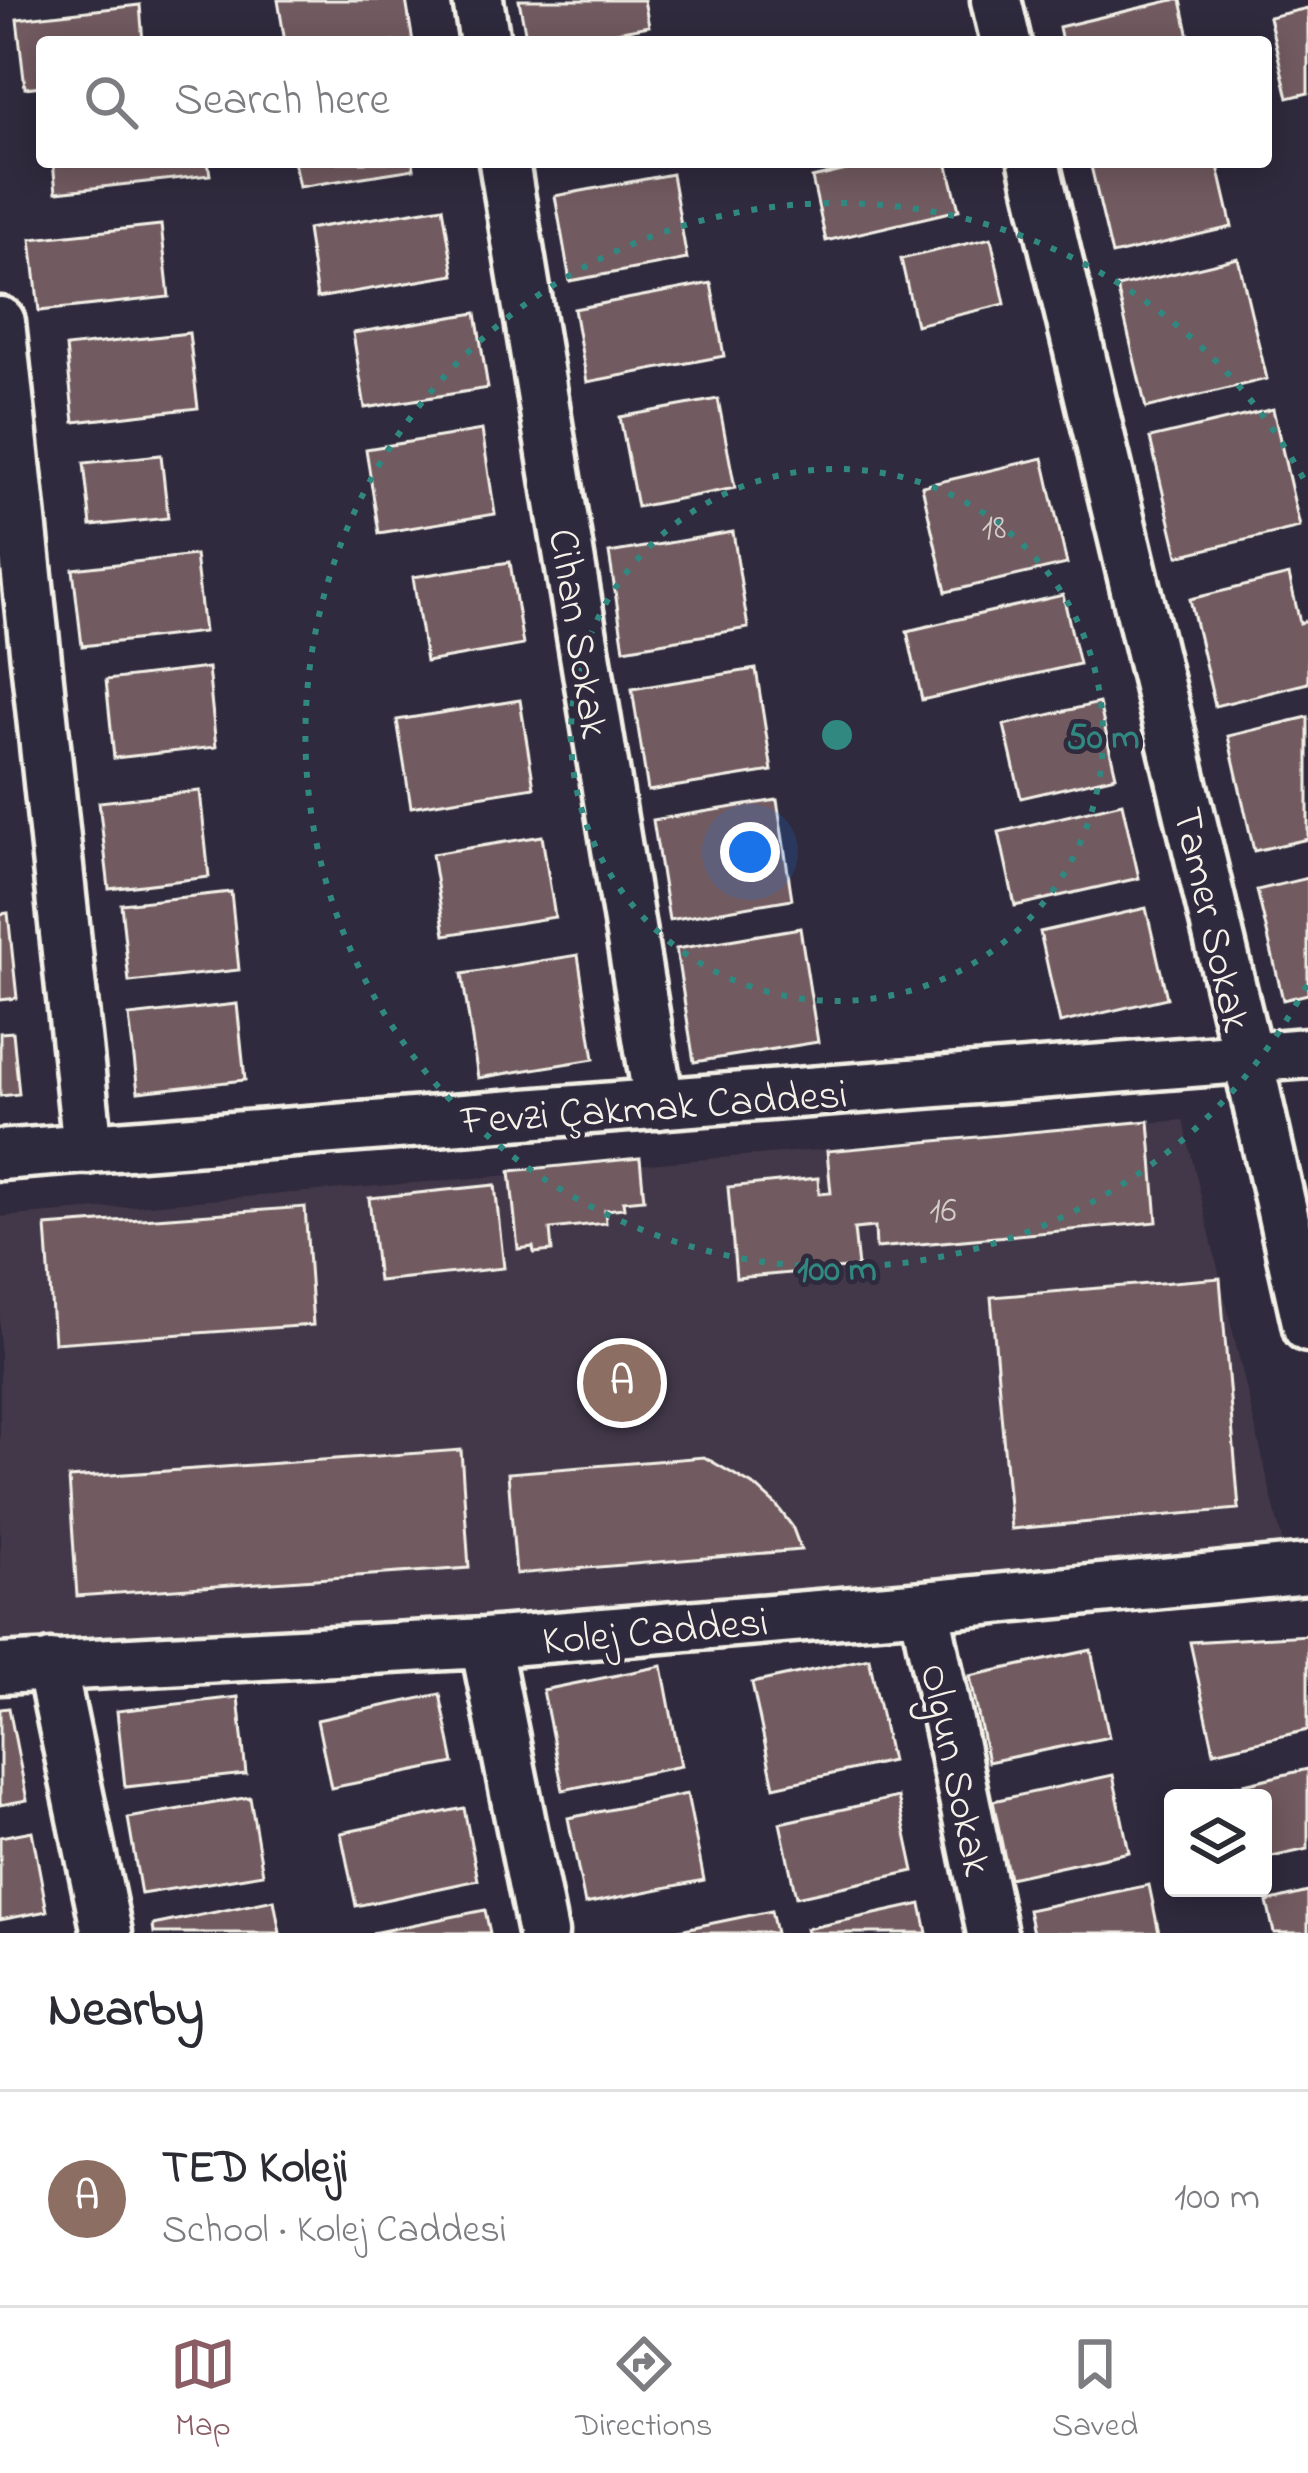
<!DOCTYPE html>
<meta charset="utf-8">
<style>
:root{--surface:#fff;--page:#f2f2f3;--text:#2b2b33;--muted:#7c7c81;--line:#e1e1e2;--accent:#8a5d65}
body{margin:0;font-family:"Indie Flower",sans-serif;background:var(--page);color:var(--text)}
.controls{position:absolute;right:36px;bottom:36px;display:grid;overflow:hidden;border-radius:12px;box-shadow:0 6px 30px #0003}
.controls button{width:108px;height:108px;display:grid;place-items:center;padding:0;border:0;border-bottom:3px solid var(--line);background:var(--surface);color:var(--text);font:60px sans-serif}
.you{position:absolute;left:750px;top:852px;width:42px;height:42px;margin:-30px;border:9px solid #fff;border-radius:50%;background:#1a73e8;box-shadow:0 0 0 18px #1a73e833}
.badge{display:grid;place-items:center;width:78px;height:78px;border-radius:50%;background:var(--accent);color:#fff;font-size:39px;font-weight:700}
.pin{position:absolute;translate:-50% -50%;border:6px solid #fff;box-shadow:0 3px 12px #0006}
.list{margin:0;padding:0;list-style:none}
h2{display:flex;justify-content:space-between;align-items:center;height:156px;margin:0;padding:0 48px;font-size:51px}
h2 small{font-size:39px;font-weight:400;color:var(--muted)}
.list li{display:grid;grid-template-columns:78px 1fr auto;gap:36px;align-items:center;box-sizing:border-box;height:216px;padding:0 48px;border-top:3px solid var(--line)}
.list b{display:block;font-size:45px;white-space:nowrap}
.list p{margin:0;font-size:39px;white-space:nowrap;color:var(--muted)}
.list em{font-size:39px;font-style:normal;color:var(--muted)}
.icon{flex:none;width:66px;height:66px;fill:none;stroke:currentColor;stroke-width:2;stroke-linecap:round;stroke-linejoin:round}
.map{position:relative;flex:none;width:1308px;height:1933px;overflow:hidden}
.search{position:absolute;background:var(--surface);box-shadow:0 6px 30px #0003;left:36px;right:36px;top:36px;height:132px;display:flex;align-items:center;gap:30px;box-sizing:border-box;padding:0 42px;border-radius:12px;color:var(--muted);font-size:45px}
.sheet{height:372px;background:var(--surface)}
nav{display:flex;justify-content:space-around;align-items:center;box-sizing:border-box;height:168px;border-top:3px solid var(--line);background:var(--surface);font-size:33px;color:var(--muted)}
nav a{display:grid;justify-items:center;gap:6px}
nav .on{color:var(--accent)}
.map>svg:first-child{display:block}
.built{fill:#433848}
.building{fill:#715a61;stroke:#f4f1e8;stroke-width:3}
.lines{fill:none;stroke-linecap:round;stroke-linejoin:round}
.minor-casing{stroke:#f4f1e8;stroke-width:57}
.minor{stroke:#2f2a3d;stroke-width:48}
.ring{fill:none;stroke:#318880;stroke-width:6;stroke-dasharray:6 12}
.labels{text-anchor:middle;stroke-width:9;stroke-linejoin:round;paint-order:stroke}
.number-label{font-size:36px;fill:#d3cbc6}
.street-label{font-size:42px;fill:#f4f1e8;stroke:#2f2a3d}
.centre{fill:#318880;stroke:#2f2a3d;stroke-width:6}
.ring-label{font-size:36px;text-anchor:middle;font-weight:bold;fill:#318880;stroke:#2f2a3d;stroke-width:9;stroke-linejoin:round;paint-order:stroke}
</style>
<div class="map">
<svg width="1308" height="1933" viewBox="0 0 1308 1933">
<rect width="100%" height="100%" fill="#2f2a3d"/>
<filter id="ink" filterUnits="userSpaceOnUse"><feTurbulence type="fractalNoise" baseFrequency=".00833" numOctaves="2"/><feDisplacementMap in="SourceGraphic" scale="24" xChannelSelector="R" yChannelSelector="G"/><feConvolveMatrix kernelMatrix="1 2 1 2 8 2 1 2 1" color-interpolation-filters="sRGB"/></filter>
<g filter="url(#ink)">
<!-- built -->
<path class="built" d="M1183 1120 1284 1549 0 1654V1217Z"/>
<!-- building -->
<path class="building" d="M278 0H406L413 42H285Z
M519 0H644L649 26 562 42H527Z
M1173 0H1181L1190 42H1062L1059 27Z
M140 5 143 42H42V86L25 88 17 19Z
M1308 8V93L1288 98 1269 17Z
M53 162H208L210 175 56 192Z
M294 162H413L414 169 299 187Z
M881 162H947L959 210 826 241 812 178Z
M1090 162H1217L1232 227 1112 255Z
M672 174 687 259 570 281 555 196Z
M443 207 454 275 317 298 307 229Z
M161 225 169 297 39 311 31 239Z
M991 238 1005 304 916 325 901 259Z
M1238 258 1267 379 1146 408 1117 287Z
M711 283 724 356 587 382 574 309Z
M476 313 488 388 365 408 353 333Z
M189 333 198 408 74 422 66 347Z
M718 399 735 488 637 507 620 417Z
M1273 409 1300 527 1178 556 1150 438Z
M482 430 495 514 379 533 366 449Z
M161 455 168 518 91 526 84 463Z
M1043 458 1067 564 946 592 922 486Z
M733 532 748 628 624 649 609 553Z
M195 555 204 632 82 646 73 569Z
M510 562 523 645 426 662 413 577Z
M1289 575 1300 623 1308 620V683L1215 706 1190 599Z
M1063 595 1079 664 922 700 907 631Z
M208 668 216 747 114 758 106 680Z
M756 669 772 771 648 791 632 689Z
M520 700 534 787 411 807 397 720Z
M1099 703 1116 776 1021 798 1004 725Z
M1308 717V839L1254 851 1228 736Z
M200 791 209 877 109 889 99 802Z
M777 800 792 899 669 920 653 820Z
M1122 803 1139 878 1015 906 999 832Z
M542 836 555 917 445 935 432 854Z
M1308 878V994L1283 1000 1257 890Z
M231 892 239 970 129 982 121 904Z
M1146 908 1167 998 1060 1023 1040 932Z
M8 913 17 998 0 1000V914Z
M800 928 818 1042 694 1062 676 949Z
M578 955 594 1059 478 1078 462 974Z
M237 1004 245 1080 138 1092 129 1016Z
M13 1032 19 1094 0 1096V1033Z
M1149 1121 1157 1222 876 1248 875 1227 854 1229 858 1267 736 1278 728 1187 818 1178 819 1194 831 1193 827 1151Z
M640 1158 644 1199 623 1201 624 1208 605 1210 606 1223 550 1229 552 1251 534 1253 533 1247 518 1249 510 1171Z
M495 1185 504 1268 378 1281 369 1198Z
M305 1207 313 1325 54 1343 46 1226Z
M1220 1278 1239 1509 1011 1529 991 1297Z
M461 1450 469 1568 77 1596 69 1478Z
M704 1457 756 1487 777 1506 792 1526 801 1550 516 1574 508 1473Z
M1308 1635V1730L1214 1752 1190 1642Z
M1091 1650 1109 1737 988 1762 970 1676Z
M869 1658 891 1761 774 1787 752 1683Z
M662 1666 681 1766 563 1790 543 1690Z
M440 1694 454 1763 331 1788 317 1720Z
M238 1697 246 1774 125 1787 117 1711Z
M9 1708 27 1800 0 1805V1709Z
M1308 1769V1849L1263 1859V1798H1211L1210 1792Z
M1113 1775 1129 1852 1009 1878 993 1801Z
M687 1794 704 1880 585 1904 568 1818Z
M250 1797 263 1874 141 1894 128 1818Z
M898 1797 914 1871 796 1897 780 1823Z
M464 1808 478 1880 356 1906 341 1833Z
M32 1831 47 1911 0 1920V1837Z
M1149 1885 1159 1933H1033L1028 1910Z
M1308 1892V1933H1274L1267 1902Z
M274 1900 280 1933H154L153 1925Z
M921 1904 927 1933H807L806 1929Z
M485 1910 490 1933H372Z
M771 1911 776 1933H665Z"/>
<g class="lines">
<defs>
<path id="minor" d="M478 0 485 42
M996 0 1006 42
M504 162 659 1104
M1034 162 1248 1059 1308 1327
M0 322 88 1149
M0 1155 1308 1053
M924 1606 992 1933
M485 1643 543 1933
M51 1665 107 1933
M0 1669 485 1643 924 1606 1308 1569"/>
</defs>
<!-- minor casing -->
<use href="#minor" class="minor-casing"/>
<!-- minor -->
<use href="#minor" class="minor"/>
</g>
</g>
<!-- distance rings -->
<g class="ring">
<circle cx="837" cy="735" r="266"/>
<path d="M1307 985A532 532 0 1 1 1307 485"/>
</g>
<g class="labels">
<!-- number labels -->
<g class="number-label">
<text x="994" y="538">18</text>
<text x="943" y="1221">16</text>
</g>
<!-- street labels -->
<g class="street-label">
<text transform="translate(581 633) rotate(81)" y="15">Cihan Sokak</text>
<text transform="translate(1214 919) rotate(77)" y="15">Tamer Sokak</text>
<text transform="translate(654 1105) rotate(-4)" y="15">Fevzi Çakmak Caddesi</text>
<text transform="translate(655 1629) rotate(-5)" y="15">Kolej Caddesi</text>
<text transform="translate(958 1769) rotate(78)" y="15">Olgun Sokak</text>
</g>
</g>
<circle cx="837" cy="735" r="18" class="centre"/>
<g class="ring-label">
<text x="1103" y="748">50 m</text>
<text x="837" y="1280">100 m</text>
</g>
</svg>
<div class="controls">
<button><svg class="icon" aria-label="layers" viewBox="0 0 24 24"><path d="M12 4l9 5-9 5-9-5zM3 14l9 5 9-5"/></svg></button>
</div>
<div class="you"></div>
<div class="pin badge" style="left:622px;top:1383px;background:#8d6e63">A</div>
<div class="search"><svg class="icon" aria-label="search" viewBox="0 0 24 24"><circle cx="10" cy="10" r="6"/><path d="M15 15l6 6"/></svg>Search here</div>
</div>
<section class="sheet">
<h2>Nearby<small></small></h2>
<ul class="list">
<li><span class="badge" style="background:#8d6e63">A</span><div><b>TED Koleji</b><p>School · Kolej Caddesi</p></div><em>100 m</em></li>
</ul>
</section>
<nav>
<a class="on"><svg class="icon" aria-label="map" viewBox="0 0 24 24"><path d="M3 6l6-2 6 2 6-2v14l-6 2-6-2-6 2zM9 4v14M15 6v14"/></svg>Map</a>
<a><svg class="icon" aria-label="directions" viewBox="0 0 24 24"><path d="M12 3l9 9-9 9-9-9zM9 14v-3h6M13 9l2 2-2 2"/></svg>Directions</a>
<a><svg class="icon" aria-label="saved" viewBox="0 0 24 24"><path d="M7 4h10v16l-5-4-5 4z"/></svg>Saved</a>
</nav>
